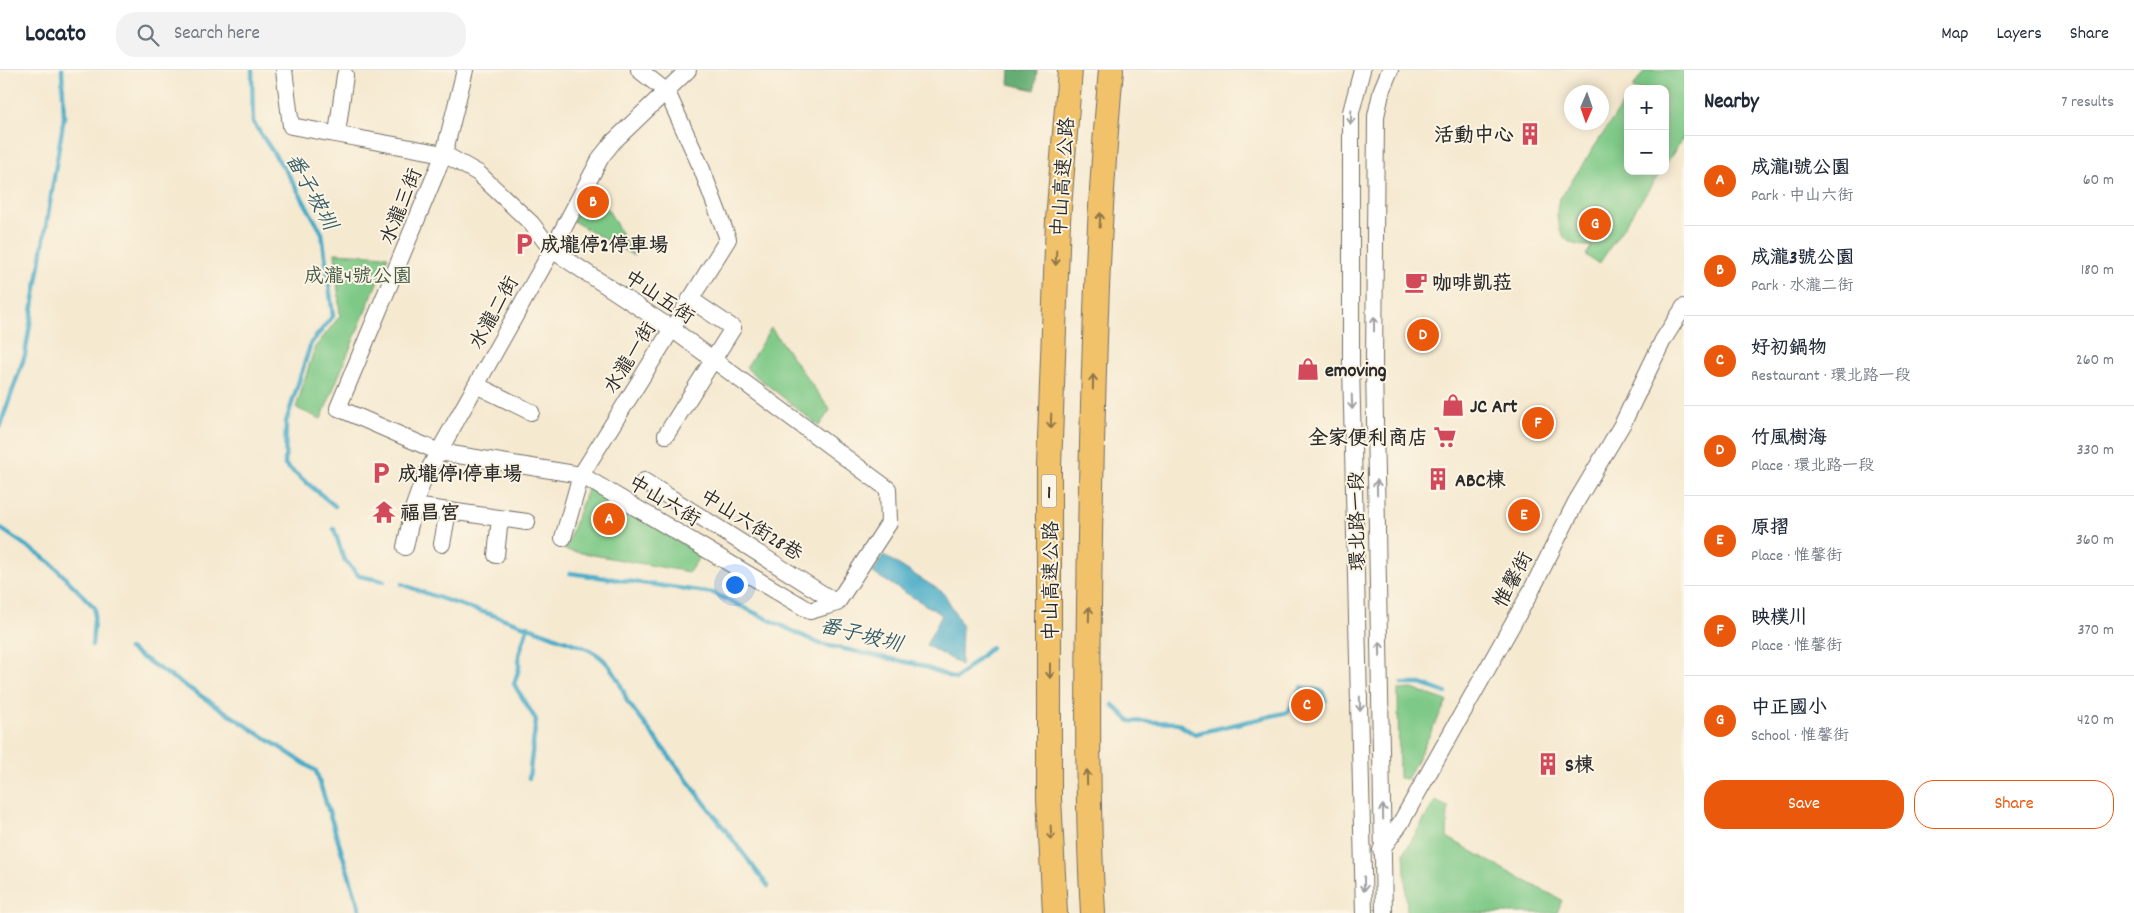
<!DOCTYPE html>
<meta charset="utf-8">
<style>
:root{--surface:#fff;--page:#f2f2f3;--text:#1f2937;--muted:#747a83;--line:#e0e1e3;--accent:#ea580c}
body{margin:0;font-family:Dekko,"LXGW WenKai TC",sans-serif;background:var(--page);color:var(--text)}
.controls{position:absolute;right:15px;top:15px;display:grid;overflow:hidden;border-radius:10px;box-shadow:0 2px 12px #0003}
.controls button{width:45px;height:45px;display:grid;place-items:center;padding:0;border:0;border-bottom:1px solid var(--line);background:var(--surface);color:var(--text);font:25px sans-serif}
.compass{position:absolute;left:1564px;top:15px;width:45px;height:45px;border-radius:50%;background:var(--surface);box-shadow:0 2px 12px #0003;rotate:182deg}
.you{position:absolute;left:734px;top:514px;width:18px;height:18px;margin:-12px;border:4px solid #fff;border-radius:50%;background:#1a73e8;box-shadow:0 0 0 8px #1a73e833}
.badge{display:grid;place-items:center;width:32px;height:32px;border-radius:50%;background:var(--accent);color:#fff;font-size:16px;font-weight:700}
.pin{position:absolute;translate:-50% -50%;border:2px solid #fff;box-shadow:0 1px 5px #0006}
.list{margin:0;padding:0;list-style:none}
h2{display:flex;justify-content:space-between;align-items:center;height:65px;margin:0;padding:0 20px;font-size:21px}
h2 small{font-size:16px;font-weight:400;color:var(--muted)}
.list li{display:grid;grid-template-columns:32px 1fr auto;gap:15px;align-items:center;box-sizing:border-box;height:90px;padding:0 20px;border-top:1px solid var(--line)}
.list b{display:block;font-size:19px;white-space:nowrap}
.list p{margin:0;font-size:16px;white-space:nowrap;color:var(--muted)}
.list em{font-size:16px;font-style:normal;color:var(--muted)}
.actions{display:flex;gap:10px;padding:15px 20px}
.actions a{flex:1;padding:11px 0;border:1px solid var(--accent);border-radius:20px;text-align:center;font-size:18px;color:var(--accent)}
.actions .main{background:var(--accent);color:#fff}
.icon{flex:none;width:28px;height:28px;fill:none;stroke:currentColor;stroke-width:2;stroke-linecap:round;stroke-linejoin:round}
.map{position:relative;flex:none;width:1684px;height:843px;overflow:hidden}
header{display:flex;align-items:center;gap:30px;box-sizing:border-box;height:70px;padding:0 25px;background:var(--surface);border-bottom:1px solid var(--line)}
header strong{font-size:24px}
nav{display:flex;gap:28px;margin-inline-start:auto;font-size:18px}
.search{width:350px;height:45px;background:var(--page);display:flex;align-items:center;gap:12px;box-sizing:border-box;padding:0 18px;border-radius:20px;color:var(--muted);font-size:19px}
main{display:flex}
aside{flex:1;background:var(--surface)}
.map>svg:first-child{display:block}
.green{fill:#7ec987;stroke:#547a59}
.forest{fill:#66ad74;stroke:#486c50}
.water{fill:#47abc7;stroke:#396b79}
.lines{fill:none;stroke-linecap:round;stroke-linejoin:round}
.stream{stroke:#47abc7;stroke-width:4.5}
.minor-casing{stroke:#726e65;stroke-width:18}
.highway-casing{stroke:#726e65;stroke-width:26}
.minor{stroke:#fff;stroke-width:16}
.highway{stroke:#f2c26a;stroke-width:24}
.oneway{stroke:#a0a0a0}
.oneway2{stroke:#8e764a}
.labels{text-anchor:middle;stroke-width:4;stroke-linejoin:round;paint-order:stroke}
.shield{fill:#fcf5e5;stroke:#6a6863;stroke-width:1}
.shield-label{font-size:19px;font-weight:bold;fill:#2b2b2b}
.poi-label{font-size:20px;font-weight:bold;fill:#2b2b2b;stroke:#fcf5e5;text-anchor:start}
.street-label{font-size:20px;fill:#2b2b2b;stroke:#fcf5e5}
.park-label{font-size:20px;fill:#445a47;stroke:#fcf5e5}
.water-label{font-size:21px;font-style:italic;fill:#365e69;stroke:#fcf5e5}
</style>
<header>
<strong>Locato</strong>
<div class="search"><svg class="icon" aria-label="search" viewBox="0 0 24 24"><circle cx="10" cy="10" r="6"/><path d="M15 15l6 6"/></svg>Search here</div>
<nav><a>Map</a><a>Layers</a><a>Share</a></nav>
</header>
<main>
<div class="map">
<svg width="1684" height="843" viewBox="0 0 1684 843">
<rect width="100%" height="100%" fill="#fcf5e5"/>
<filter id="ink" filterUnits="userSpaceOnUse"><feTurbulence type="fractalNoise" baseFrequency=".02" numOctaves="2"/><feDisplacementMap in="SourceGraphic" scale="10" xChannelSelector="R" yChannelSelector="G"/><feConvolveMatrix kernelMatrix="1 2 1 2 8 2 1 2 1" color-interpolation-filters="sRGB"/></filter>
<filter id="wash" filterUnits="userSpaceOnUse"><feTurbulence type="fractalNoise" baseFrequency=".0096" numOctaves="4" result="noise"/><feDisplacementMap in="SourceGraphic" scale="20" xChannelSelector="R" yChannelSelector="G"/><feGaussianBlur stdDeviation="1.12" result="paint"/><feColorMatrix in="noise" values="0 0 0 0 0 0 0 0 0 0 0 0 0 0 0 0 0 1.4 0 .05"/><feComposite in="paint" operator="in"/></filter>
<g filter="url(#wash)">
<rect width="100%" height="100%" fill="#f5e9d0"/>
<!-- green -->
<path class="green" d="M1645 0H1684V67L1665 95V19H1632Z
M1628 26V101H1661L1599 194 1586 185 1592 176C1584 176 1575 176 1568 171 1557 162 1555 142 1559 130Z
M593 113 634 186 573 151Z
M335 183 388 186 321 349 296 338 315 277 340 246Z
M771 258 830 340 819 356 746 298Z
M588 417 701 485 689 502 565 480Z
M1412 619 1447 631 1407 709 1399 708 1398 620Z
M1435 731 1448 737 1447 767 1508 802 1562 830 1557 843H1407L1404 783Z"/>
<!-- forest -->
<path class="forest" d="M1010 0H1037L1035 20 1009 14Z"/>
<!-- water -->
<path class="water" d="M883 485 944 523 962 555 961 595 926 575 942 545 873 503Z"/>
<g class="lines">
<!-- stream -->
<path class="stream" d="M252 0 253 52 291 109 322 163 333 246 311 273 286 352 285 395 335 436
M0 356 25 285 64 47 62 0
M0 458 50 492 95 538 92 575
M334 459 344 489 359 506 384 511
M570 503 713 523 820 574 920 595 956 609 991 577
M402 514C453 535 506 547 558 568 569 572 583 576 593 582 611 592 621 613 627 631L768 816
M528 556 519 585V598L514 614 536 650 529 708
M129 579 316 701 361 843
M1402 614H1421L1446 623
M1113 635 1130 651 1177 653 1194 664 1288 642 1302 617 1322 621 1326 630"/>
</g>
</g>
<g filter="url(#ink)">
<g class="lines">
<defs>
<path id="minor" d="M284 0 291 56 444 84 478 103 531 153 552 180 672 259 888 419 889 453 837 533 810 541 581 405 439 382 338 338 444 84 465 0
M1362 0 1351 42V295L1364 843
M337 64 345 5
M476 315 531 342
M666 365 733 258 690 229
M644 411 837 533
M414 436 527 452
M563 468 581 405 728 169 701 97 667 22 639 0
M442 474 448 441
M405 477 414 436 424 408 552 180 601 87 613 72 688 0
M496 485 500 448
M1381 780 1400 754 1530 523 1576 432 1623 353 1663 270 1684 237
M1384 843 1374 296 1376 46 1382 19 1390 0"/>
<path id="highway" d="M1055 843 1049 728V397L1058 150 1070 0
M1093 843C1086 717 1088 592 1090 466 1093 310 1097 155 1111 0"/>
</defs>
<!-- minor casing -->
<use href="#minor" class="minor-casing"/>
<!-- highway casing -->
<use href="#highway" class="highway-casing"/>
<!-- minor -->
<use href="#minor" class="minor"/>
<!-- highway -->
<use href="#highway" class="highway"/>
</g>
<!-- one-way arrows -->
<defs><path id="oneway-shaft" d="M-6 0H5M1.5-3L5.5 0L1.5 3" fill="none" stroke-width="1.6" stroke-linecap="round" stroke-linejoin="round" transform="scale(1.25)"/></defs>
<g class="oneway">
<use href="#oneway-shaft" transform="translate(1351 47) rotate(92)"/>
<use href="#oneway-shaft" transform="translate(1374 254) rotate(-90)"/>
<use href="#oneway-shaft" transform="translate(1352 332) rotate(88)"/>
<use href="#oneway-shaft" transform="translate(1377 417) rotate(-91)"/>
<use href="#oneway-shaft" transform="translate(1380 579) rotate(-91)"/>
<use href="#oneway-shaft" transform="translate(1360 634) rotate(89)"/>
<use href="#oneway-shaft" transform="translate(1383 742) rotate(-91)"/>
<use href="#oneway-shaft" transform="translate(1364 814) rotate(90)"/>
</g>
<g class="oneway2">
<use href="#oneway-shaft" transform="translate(1100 150) rotate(-87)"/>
<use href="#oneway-shaft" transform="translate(1056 188) rotate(92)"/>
<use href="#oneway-shaft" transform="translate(1093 312) rotate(-89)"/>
<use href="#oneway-shaft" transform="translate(1051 351) rotate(92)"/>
<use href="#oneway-shaft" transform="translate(1089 544) rotate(-89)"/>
<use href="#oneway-shaft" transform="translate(1050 601) rotate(90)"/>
<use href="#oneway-shaft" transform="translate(1087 707) rotate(-91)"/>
<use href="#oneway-shaft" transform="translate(1051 763) rotate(87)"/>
</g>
</g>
<!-- icons -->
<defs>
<symbol id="building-bare" viewBox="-9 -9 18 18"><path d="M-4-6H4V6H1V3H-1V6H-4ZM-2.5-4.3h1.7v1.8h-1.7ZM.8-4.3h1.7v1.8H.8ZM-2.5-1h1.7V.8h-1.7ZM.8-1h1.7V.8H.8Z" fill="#d1495b" stroke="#fcf5e5" stroke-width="2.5" paint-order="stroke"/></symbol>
<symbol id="parking-bare" viewBox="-9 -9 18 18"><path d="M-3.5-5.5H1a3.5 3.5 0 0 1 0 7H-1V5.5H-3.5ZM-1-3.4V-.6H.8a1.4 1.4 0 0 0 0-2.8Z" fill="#d1495b" stroke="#fcf5e5" stroke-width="2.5" paint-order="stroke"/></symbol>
<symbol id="cafe-bare" viewBox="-9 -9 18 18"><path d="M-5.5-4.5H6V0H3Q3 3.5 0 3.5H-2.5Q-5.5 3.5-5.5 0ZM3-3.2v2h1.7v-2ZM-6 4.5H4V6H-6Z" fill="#d1495b" stroke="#fcf5e5" stroke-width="2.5" paint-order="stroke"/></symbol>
<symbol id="shop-bare" viewBox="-9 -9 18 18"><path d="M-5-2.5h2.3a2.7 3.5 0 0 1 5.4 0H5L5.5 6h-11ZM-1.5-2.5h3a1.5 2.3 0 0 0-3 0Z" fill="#d1495b" stroke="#fcf5e5" stroke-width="2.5" paint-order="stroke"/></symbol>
<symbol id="supermarket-bare" viewBox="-9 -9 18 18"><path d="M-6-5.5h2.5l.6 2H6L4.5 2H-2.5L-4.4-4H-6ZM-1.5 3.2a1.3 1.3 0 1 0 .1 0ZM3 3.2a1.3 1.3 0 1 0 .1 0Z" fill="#d1495b" stroke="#fcf5e5" stroke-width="2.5" paint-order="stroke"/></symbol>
<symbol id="temple-bare" viewBox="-9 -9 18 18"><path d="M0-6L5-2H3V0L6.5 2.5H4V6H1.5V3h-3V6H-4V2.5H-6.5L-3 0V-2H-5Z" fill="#d1495b" stroke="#fcf5e5" stroke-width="2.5" paint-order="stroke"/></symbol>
</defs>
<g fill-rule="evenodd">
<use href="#building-bare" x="1514" y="48" width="32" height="32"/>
<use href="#parking-bare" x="508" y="158" width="32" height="32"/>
<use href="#cafe-bare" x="1400" y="196" width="32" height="32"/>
<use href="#shop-bare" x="1292" y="283" width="32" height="32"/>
<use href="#shop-bare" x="1437" y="319" width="32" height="32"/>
<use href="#supermarket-bare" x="1429" y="351" width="32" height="32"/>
<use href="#parking-bare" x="365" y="387" width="32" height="32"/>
<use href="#building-bare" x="1422" y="393" width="32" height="32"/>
<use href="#temple-bare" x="368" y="426" width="32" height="32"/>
<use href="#building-bare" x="1532" y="678" width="32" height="32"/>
</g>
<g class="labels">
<!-- shield labels -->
<rect class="shield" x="1041.5" y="404.5" width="15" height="33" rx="4"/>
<g class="shield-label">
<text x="1049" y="428">1</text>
</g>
<!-- poi labels -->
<g class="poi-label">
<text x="1514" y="71" text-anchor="end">活動中心</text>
<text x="540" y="181">成壠停2停車場</text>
<text x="1432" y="219">咖啡凱菈</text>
<text x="1325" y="306">emoving</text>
<text x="1470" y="342">JC Art</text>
<text x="1428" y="374" text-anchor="end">全家便利商店</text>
<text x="398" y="410">成壠停1停車場</text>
<text x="1455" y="416">ABC棟</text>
<text x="400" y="449">福昌宮</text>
<text x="1565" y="701">S棟</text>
</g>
<!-- street labels -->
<g class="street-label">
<text transform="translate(1062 107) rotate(-86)" y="7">中山高速公路</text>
<text transform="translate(400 136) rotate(-68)" y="7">水瀧三街</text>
<text transform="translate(660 226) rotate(34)" y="7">中山五街</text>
<text transform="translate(493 242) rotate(-61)" y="7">水瀧二街</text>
<text transform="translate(629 287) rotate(-58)" y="7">水瀧一街</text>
<text transform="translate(665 430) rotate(31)" y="7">中山六街</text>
<text transform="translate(1356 451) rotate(-91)" y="7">環北路一段</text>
<text transform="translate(752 454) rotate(32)" y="7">中山六街28巷</text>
<text transform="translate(1512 509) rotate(-62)" y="7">惟馨街</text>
<text transform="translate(1050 511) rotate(-90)" y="7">中山高速公路</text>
</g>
<!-- park labels -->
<g class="park-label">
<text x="358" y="212">成瀧4號公園</text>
</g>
<!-- water labels -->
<g class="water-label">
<text transform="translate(312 121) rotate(61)" y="7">番子坡圳</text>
<text transform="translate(861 564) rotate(14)" y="7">番子坡圳</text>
</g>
</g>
</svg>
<div class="controls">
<button>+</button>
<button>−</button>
</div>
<svg class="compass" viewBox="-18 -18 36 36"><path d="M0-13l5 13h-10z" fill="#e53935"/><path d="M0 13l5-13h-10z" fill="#747a83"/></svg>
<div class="you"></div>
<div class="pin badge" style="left:609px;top:449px">A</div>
<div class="pin badge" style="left:593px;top:132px">B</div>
<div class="pin badge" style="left:1307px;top:635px">C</div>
<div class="pin badge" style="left:1423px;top:265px">D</div>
<div class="pin badge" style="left:1524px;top:445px">E</div>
<div class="pin badge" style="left:1538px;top:353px">F</div>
<div class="pin badge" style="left:1595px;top:154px">G</div>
</div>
<aside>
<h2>Nearby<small>7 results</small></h2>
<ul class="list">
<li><span class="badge">A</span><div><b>成瀧1號公園</b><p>Park · 中山六街</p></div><em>60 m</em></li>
<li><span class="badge">B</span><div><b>成瀧3號公園</b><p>Park · 水瀧二街</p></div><em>180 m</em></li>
<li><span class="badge">C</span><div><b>好初鍋物</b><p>Restaurant · 環北路一段</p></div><em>260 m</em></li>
<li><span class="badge">D</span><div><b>竹風樹海</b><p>Place · 環北路一段</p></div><em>330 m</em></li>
<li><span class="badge">E</span><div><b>原摺</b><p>Place · 惟馨街</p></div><em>360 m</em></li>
<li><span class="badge">F</span><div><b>映樸川</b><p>Place · 惟馨街</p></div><em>370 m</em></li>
<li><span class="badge">G</span><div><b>中正國小</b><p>School · 惟馨街</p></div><em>420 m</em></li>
</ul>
<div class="actions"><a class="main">Save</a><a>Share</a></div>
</aside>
</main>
